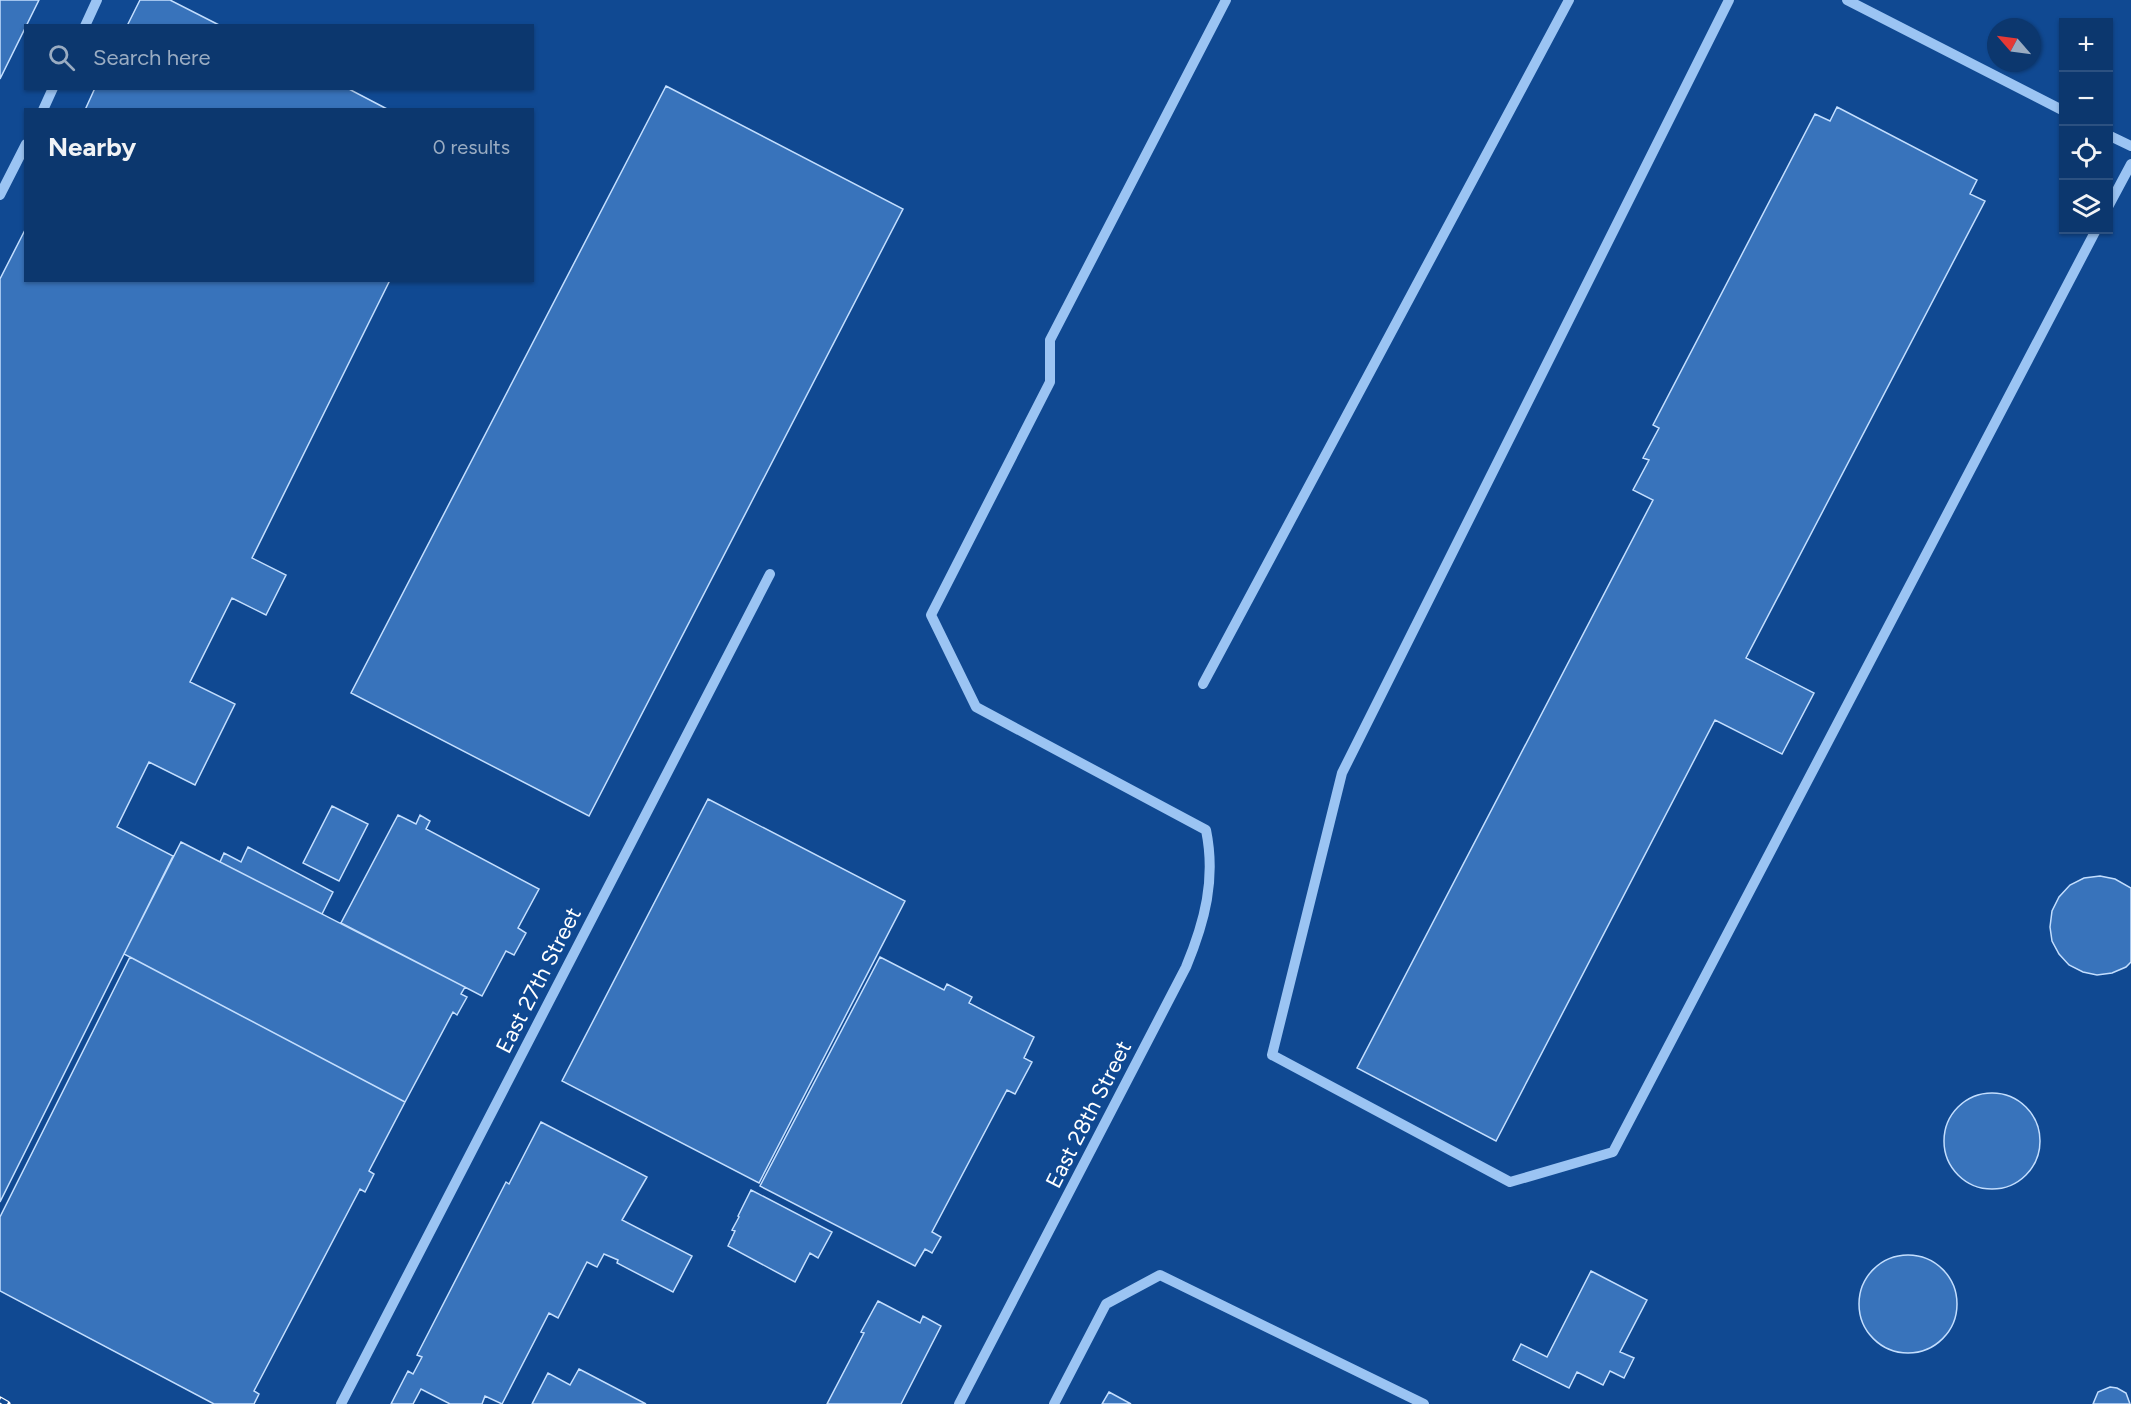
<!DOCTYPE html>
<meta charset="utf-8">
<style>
:root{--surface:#0c376e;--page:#1a4276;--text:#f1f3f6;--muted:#9aacc2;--line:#2c5181}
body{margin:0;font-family:Figtree,sans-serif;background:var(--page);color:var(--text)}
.controls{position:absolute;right:18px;top:18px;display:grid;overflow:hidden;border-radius:0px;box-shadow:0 2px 4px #0004}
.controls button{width:54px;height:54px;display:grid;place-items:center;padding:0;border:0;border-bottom:2px solid var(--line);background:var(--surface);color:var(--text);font:30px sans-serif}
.compass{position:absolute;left:1987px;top:18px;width:54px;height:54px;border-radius:50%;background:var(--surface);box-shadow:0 2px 4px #0004;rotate:298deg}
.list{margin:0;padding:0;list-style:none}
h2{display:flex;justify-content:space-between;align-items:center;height:78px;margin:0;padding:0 24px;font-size:26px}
h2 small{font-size:20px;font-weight:400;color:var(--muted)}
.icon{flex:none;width:33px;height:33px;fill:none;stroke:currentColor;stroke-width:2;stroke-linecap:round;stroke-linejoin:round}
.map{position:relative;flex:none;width:2131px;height:1404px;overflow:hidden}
.search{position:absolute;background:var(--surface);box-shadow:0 2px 4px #0004;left:24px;top:24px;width:510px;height:66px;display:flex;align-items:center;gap:15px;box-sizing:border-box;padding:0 21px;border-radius:0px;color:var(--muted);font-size:22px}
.panel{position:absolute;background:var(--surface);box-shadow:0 2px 4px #0004;left:24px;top:108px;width:510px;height:174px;border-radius:0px}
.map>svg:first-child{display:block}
.building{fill:#3873bb;stroke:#c3defe;stroke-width:1.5}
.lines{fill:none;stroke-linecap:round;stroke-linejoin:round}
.minor{stroke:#9bc4f3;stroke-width:10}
.rail-casing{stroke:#fff;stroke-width:7}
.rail{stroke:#104992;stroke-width:4.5;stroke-dasharray:14;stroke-linecap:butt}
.labels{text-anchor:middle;stroke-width:5;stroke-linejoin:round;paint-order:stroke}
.street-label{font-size:22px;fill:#fff;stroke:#104992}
</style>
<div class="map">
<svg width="2131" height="1404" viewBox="0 0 2131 1404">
<rect width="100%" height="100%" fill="#104992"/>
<!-- building -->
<path class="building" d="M0 0H39L0 79Z
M140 0H170L221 26H127Z
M666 86 903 209 589 816 351 693Z
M95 88H347L389 110H85Z
M1837 107 1977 180 1970 194 1985 201 1746 658 1814 693 1782 754 1715 720 1496 1141 1357 1068 1653 500 1633 490 1649 460 1643 458 1659 428 1653 425 1815 114 1830 121Z
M26 228V280H390L252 558 286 575 266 615 232 598 190 682 235 704 195 785 149 762 117 827 173 856 0 1202V279Z
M708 799 905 901 759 1183 562 1081Z
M332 806 368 824 339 881 303 863Z
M398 815 416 824 420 815 430 821 426 829 539 889 518 928 526 933 514 955 506 951 482 996 341 923Z
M181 842 465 987 461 994 467 997 457 1015 453 1012 405 1102 124 954Z
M248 847 333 892 322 914 220 862 224 853 241 862Z
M2100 876 2115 879 2131 888V962L2126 967 2112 973 2097 975 2083 972 2069 965 2059 954 2052 941 2050 927 2052 911 2059 897 2070 885 2084 878Z
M130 957 405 1102 369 1171 374 1174 365 1192 360 1189 254 1391 259 1394 254 1404H214L0 1291V1217Z
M880 957 944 990 947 984 972 997 969 1003 1034 1037 1024 1058 1032 1062 1015 1094 1007 1090 932 1232 941 1237 932 1253 925 1249 915 1266 760 1186Z
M1944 1141a48 48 0 1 1 96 0a48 48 0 1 1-96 0Z
M541 1122 647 1177 622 1220 692 1256 673 1292 617 1263 618 1260 604 1254 597 1267 587 1262 558 1318 549 1313 502 1404 485 1396 482 1404H450L421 1389 413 1404H391L408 1371 413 1374 422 1357 417 1355 506 1182 509 1184Z
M751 1190 832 1232 818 1258 810 1253 795 1282 728 1246 735 1231 732 1230 739 1217 738 1216Z
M1859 1304a49 49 0 1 1 98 0a49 49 0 1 1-98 0Z
M1591 1271 1647 1300 1620 1352 1634 1358 1624 1378 1610 1371 1603 1385 1577 1372 1569 1388 1513 1360 1521 1344 1547 1357Z
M878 1301 920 1323 923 1316 941 1326 901 1404H827L864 1333 861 1332Z
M579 1369 646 1404H532L548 1373 570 1385Z
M2110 1387 2117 1388 2126 1393 2130 1404H2093L2098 1392Z
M1109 1392 1131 1404H1102Z"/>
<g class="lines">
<!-- minor -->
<path class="minor" d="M1729 0 1342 773 1272 1055 1510 1182 1613 1152 2096 230
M1847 0 2064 111
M85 26 97 0
M43 110 53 88
M2108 135 2131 146
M0 195 26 144
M2108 207 2131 164
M1203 684 1569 0
M341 1404 770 574
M959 1404 1186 967C1205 921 1216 879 1206 830L976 707 931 615 1050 382V340L1226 0
M1054 1404 1106 1304 1160 1275 1424 1404"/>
<defs>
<path id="rail" d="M0 1400 7 1404"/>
</defs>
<!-- rail casing -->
<use href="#rail" class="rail-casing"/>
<!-- rail -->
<use href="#rail" class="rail"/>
</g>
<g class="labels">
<!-- street labels -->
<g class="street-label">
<text transform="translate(538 980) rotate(-63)" y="8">East 27th Street</text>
<text transform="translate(1088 1114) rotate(-63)" y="8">East 28th Street</text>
</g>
</g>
</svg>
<div class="controls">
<button>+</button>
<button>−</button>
<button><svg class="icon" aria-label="locate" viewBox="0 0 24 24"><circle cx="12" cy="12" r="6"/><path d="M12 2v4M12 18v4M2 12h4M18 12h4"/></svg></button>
<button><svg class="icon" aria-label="layers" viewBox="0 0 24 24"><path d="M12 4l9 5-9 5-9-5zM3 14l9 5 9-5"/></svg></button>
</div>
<svg class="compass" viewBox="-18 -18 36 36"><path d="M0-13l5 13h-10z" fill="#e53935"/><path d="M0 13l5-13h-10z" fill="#9aacc2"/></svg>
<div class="search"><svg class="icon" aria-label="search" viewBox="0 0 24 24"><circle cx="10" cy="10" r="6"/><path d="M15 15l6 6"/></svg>Search here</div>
<section class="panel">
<h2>Nearby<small>0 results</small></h2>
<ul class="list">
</ul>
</section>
</div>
